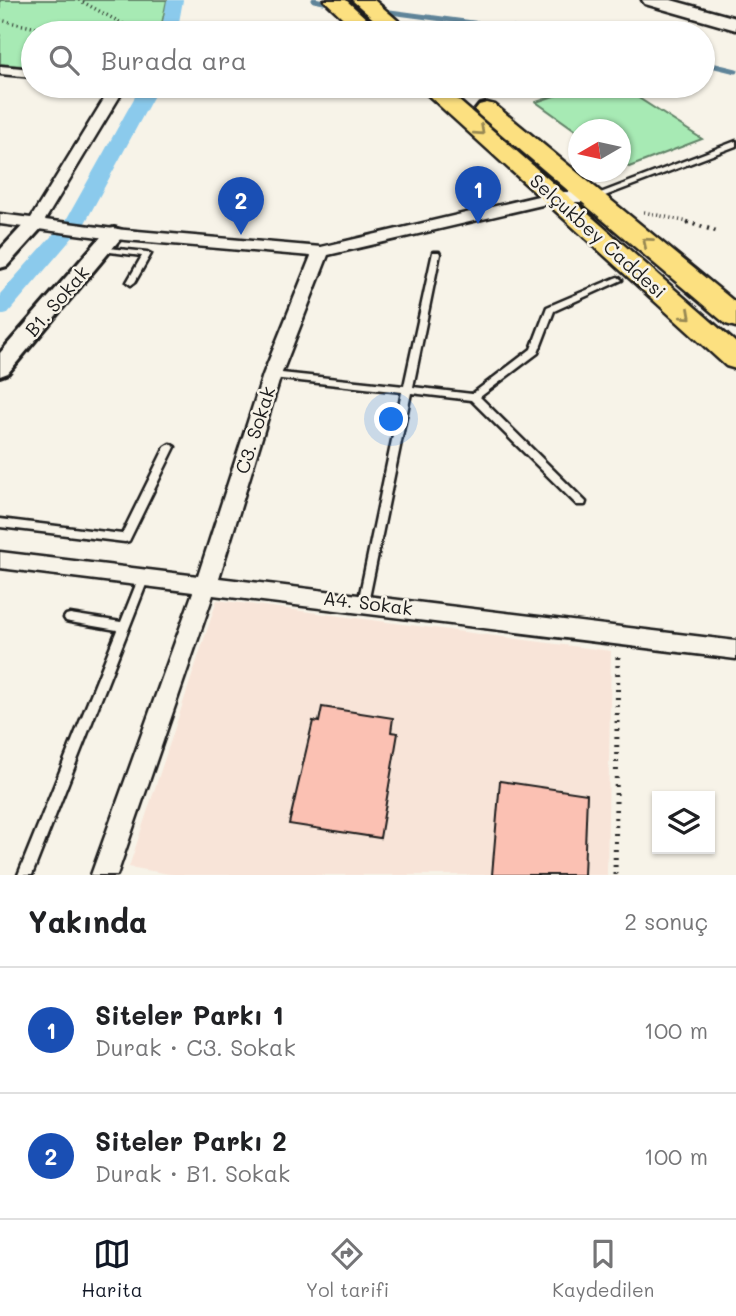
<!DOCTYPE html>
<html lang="tr">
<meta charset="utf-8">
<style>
:root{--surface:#fff;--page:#f2f2f2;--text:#202124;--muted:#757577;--line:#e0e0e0;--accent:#111827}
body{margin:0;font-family:Mali,sans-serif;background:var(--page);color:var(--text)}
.controls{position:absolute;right:21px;bottom:21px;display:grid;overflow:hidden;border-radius:0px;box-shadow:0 2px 5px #0004}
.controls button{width:63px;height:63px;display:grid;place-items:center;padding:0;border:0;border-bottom:2px solid var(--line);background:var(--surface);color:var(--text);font:35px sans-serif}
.compass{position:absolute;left:568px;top:119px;width:63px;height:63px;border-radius:50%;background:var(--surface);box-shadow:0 2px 5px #0004;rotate:261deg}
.you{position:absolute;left:392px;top:420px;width:24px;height:24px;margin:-18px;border:5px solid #fff;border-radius:50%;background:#1a73e8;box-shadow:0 0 0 10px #1a73e833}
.badge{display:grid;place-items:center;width:46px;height:46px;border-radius:50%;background:var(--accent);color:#fff;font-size:23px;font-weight:700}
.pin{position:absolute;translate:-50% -58px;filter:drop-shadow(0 2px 4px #0008)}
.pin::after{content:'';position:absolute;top:37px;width:24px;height:21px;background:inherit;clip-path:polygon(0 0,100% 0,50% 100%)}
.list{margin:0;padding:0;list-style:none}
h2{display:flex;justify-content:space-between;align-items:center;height:91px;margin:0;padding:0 28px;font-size:30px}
h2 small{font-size:23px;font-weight:400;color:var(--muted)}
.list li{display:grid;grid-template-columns:46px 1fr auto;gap:21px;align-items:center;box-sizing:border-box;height:126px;padding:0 28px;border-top:2px solid var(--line)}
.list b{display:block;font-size:26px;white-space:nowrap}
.list p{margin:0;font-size:23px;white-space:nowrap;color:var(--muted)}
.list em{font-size:23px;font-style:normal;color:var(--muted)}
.icon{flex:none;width:38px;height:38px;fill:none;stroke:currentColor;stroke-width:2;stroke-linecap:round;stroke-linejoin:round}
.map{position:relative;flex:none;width:736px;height:875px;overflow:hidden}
.search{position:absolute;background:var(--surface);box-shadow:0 2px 5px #0004;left:21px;right:21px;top:21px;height:77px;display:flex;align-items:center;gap:18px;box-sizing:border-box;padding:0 24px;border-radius:38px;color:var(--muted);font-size:26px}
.sheet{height:343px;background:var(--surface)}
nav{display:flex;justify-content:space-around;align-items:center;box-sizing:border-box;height:98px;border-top:2px solid var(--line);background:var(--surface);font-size:19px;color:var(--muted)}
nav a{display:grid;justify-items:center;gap:4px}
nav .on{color:var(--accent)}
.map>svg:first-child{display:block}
.built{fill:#f8e4d8}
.green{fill:#a7eab4;stroke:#628368;stroke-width:2}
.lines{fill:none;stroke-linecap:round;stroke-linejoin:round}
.stream{stroke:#5f8499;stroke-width:5}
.canal{fill:#8bcaec;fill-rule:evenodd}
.building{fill:#fbc1b3;stroke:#1c1c1c;stroke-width:2}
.service-casing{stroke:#1c1c1c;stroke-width:5}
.minor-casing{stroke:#1c1c1c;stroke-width:5}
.tertiary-casing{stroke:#1c1c1c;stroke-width:6}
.secondary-casing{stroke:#1c1c1c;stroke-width:5}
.primary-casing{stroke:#1c1c1c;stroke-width:5}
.path-far2{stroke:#1c1c1c;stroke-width:3.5;stroke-dasharray:1 3.5;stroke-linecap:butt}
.path-far1{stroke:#1c1c1c;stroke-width:4.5;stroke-dasharray:2 5;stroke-linecap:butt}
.path{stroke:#1c1c1c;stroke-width:5;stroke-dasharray:2 6;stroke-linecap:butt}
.service{fill:#f7f3e8;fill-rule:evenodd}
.minor{fill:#f7f3e8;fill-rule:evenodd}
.tertiary{fill:#f7f3e8;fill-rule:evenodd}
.secondary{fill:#f7f3e8;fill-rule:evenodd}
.primary{fill:#fce080;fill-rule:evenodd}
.oneway{stroke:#978853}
.labels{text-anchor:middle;stroke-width:5;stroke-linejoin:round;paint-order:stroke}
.street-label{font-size:19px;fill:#1c1c1c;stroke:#f7f3e8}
</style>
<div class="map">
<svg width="736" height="875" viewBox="0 0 736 875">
<rect width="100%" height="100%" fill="#f7f3e8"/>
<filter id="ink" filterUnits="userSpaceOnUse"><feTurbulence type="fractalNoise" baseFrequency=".0143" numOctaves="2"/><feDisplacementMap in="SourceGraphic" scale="14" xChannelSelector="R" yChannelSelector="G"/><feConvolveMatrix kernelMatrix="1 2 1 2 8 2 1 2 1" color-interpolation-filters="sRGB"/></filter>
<g filter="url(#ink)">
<!-- built -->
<path class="built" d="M217 600 611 651 607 875H175L129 867Z"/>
<!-- green -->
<path class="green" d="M0 0H167L160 33H33V67L0 64Z
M584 86H620L702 139 629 167 621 161 620 130H578V132L536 102Z"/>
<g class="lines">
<!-- stream -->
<path class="stream" d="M314 0 334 4
M345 6 549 33
M703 63 736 71"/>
<!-- canal -->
<path class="canal" d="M167 0H183L177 33H161Z
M141 86H159L85 223 8 313 0 315V294L66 220Z"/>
</g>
<!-- building -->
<path class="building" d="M322 707 393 718 391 732 398 733 380 838 289 824 313 721 319 722Z
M500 781 587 794 584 875H492Z"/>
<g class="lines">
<defs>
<path id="service" d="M736 141V146L597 199H594L590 197Z
M99 247 147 252 151 254 135 282 131 285 127 282 142 256 102 251 98 249Z
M433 252H439L440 254 413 387 472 394 531 349 547 307 615 278 618 277 622 280 554 311 538 353 480 397 586 502 585 505H577L471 400 411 393 368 603 367 606 363 607 359 606 358 603 402 392 272 378 267 375 272 372 404 386Z
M170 444 175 447 129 541 125 542 0 527V519L122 534 165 447Z
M144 573 148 574 149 577 32 875H18L117 630 70 622 66 621 64 618 66 615 70 614 121 622 139 577 140 574Z"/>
<path id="minor" d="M0 66 33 69V77L0 74Z
M112 86H126L45 220 114 229 321 247 555 192H594L602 197 594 202H555L328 255 281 375 219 578 736 641V659L213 595 117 875H91L193 592 0 568V552L198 576 263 375 311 256 114 239 0 224V214L31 218Z"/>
<path id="tertiary" d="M35 218 42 220 45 224 7 266 0 268V250L28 220Z
M114 228 121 230 124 234 121 238 8 373 0 376V353L107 230Z"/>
<path id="secondary" d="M642 0H671L736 18V30L645 4Z"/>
<path id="primary" d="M324 0H346L382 33H359Z
M352 0H374L412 33H389Z
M418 86H442L736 343V369L726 366Z
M487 103 495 105 736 303V327L726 324 479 115 475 110 479 105Z"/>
</defs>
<!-- service casing -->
<use href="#service" class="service-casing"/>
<!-- minor casing -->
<use href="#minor" class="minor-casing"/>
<!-- tertiary casing -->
<use href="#tertiary" class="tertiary-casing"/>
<!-- secondary casing -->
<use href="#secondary" class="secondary-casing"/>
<!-- primary casing -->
<use href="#primary" class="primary-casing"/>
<!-- path-far2 -->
<path class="path-far2" d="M79 0 125 25 132 33
M0 20 60 33
M644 212 692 223"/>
<!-- path-far1 -->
<path class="path-far1" d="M687 222 716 231"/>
<!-- path -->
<path class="path" d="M615 875 618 655"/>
<!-- service -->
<use href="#service" class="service"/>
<!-- minor -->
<use href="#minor" class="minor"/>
<!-- tertiary -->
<use href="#tertiary" class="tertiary"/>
<!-- secondary -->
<use href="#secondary" class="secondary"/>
<!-- primary -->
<use href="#primary" class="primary"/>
</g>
<!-- one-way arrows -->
<defs><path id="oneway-chevron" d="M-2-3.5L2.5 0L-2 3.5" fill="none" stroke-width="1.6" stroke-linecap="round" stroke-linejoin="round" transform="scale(1.75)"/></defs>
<g class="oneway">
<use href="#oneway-chevron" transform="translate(480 131) rotate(42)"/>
<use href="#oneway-chevron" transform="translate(647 242) rotate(-140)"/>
<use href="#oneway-chevron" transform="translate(687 315) rotate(42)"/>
</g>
</g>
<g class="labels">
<!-- street labels -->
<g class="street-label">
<text transform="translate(598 236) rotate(42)" y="7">Selçukbey Caddesi</text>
<text transform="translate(57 301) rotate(-49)" y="7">B1. Sokak</text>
<text transform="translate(255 430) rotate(-72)" y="7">C3. Sokak</text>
<text transform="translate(368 603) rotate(7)" y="7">A4. Sokak</text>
</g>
</g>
</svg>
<div class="controls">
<button><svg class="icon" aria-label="layers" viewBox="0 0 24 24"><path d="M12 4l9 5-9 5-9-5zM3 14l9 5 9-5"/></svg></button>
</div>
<svg class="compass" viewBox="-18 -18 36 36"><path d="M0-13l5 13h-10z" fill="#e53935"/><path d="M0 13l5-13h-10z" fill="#757577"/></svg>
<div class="you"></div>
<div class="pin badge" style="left:478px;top:224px;background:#1a4fb4">1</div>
<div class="pin badge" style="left:241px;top:235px;background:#1a4fb4">2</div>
<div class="search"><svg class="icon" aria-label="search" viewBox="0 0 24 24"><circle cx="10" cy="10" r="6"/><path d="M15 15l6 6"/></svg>Burada ara</div>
</div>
<section class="sheet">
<h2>Yakında<small>2 sonuç</small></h2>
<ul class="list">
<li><span class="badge" style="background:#1a4fb4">1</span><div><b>Siteler Parkı 1</b><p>Durak · C3. Sokak</p></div><em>100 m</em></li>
<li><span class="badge" style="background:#1a4fb4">2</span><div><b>Siteler Parkı 2</b><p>Durak · B1. Sokak</p></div><em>100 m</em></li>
</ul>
</section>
<nav>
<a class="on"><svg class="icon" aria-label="map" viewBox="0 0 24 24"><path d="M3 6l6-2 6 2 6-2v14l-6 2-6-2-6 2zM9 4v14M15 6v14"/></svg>Harita</a>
<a><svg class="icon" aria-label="directions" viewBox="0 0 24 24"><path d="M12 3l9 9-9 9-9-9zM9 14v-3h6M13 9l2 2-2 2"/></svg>Yol tarifi</a>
<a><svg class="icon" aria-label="saved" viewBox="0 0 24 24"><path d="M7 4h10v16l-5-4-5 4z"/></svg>Kaydedilen</a>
</nav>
